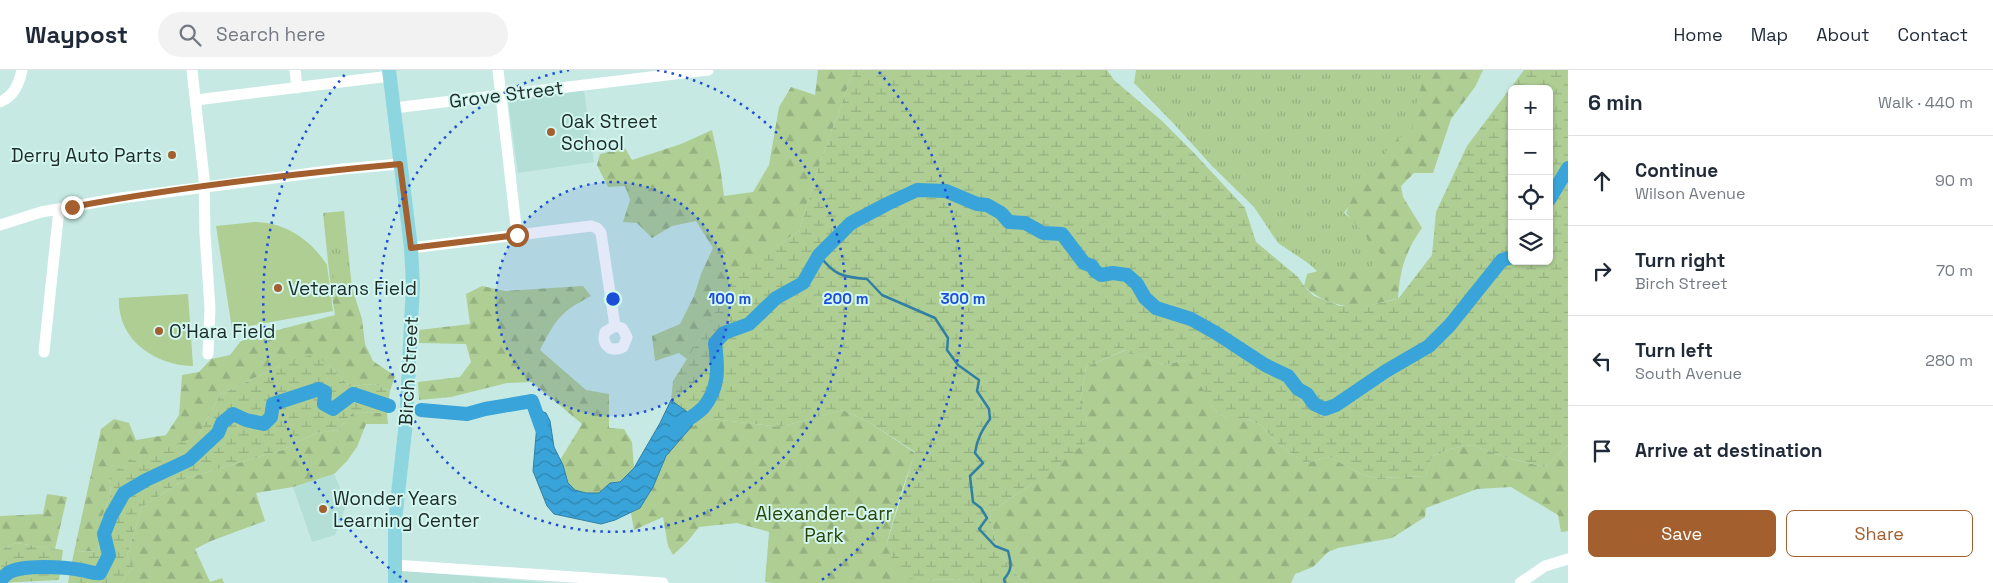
<!DOCTYPE html>
<meta charset="utf-8">
<style>
:root{--surface:#fff;--page:#f2f2f3;--text:#1f2937;--muted:#747a83;--line:#e0e1e3;--accent:#a35f2e}
body{margin:0;font-family:"Space Grotesk",sans-serif;background:var(--page);color:var(--text)}
.controls{position:absolute;right:15px;top:15px;display:grid;overflow:hidden;border-radius:8px;box-shadow:0 1px 4px #0004}
.controls button{width:45px;height:45px;display:grid;place-items:center;padding:0;border:0;border-bottom:1px solid var(--line);background:var(--surface);color:var(--text);font:25px sans-serif}
.stop{position:absolute;width:15px;height:15px;margin:-11px;border:4px solid #a35f2e;border-radius:50%;background:#fff}
.stop.end{background:#a35f2e;border-color:#fff;box-shadow:0 1px 5px #0008}
.list{margin:0;padding:0;list-style:none}
h2{display:flex;justify-content:space-between;align-items:center;height:65px;margin:0;padding:0 20px;font-size:21px}
h2 small{font-size:16px;font-weight:400;color:var(--muted)}
.list li{display:grid;grid-template-columns:32px 1fr auto;gap:15px;align-items:center;box-sizing:border-box;height:90px;padding:0 20px;border-top:1px solid var(--line)}
.list b{display:block;font-size:19px;white-space:nowrap}
.list p{margin:0;font-size:16px;white-space:nowrap;color:var(--muted)}
.list em{font-size:16px;font-style:normal;color:var(--muted)}
.actions{display:flex;gap:10px;padding:15px 20px}
.actions a{flex:1;padding:11px 0;border:1px solid var(--accent);border-radius:8px;text-align:center;font-size:18px;color:var(--accent)}
.actions .main{background:var(--accent);color:#fff}
.icon{flex:none;width:28px;height:28px;fill:none;stroke:currentColor;stroke-width:2;stroke-linecap:round;stroke-linejoin:round}
.map{position:relative;flex:none;width:1568px;height:513px;overflow:hidden}
header{display:flex;align-items:center;gap:30px;box-sizing:border-box;height:70px;padding:0 25px;background:var(--surface);border-bottom:1px solid var(--line)}
header strong{font-size:24px}
nav{display:flex;gap:28px;margin-inline-start:auto;font-size:18px}
.search{width:350px;height:45px;background:var(--page);display:flex;align-items:center;gap:12px;box-sizing:border-box;padding:0 18px;border-radius:28px;color:var(--muted);font-size:19px}
main{display:flex}
aside{flex:1;background:var(--surface)}
.map>svg:first-child{display:block}
.built{fill:#b3dfd7}
.grass{fill:url(#grass-tufts)}
.forest{fill:url(#forest-firs)}
.wetland{fill:url(#wetland-marsh);fill-rule:evenodd}
.garden{fill:#aece94}
.water{fill:url(#water-waves);stroke:#3180a4}
.lines{fill:none;stroke-linecap:round;stroke-linejoin:round}
.stream{stroke:#3180a4;stroke-width:2.5}
.river{stroke:#39a4d9;stroke-width:14}
.minor{stroke:#fff;stroke-width:11}
.major{stroke:#8dd6e0;stroke-width:14}
.route{stroke:#a35f2e;stroke-width:6}
.ring{fill:none;stroke:#1d4ed8;stroke-width:2.5;stroke-dasharray:2.5 5}
.poi-dot{fill:#a35f2e;stroke:#d3f7f0;stroke-width:2}
.labels{text-anchor:middle;stroke-width:4;stroke-linejoin:round;paint-order:stroke}
.street-label{font-size:19px;fill:#1d2b28;stroke:#d3f7f0}
.poi-label{font-size:19px;fill:#1d2b28;stroke:#d3f7f0;text-anchor:start}
.park-label{font-size:19px;fill:#2a4507;stroke:#d3f7f0}
.centre{fill:#1d4ed8;stroke:#d3f7f0;stroke-width:2.5}
.ring-label{font-size:15px;text-anchor:middle;font-weight:bold;fill:#1d4ed8;stroke:#d3f7f0;stroke-width:4;stroke-linejoin:round;paint-order:stroke}
</style>
<header>
<strong>Waypost</strong>
<div class="search"><svg class="icon" aria-label="search" viewBox="0 0 24 24"><circle cx="10" cy="10" r="6"/><path d="M15 15l6 6"/></svg>Search here</div>
<nav><a>Home</a><a>Map</a><a>About</a><a>Contact</a></nav>
</header>
<main>
<div class="map">
<svg width="1568" height="513" viewBox="0 0 1568 513">
<defs>
<pattern id="grass-tufts" width="24" height="20" patternUnits="userSpaceOnUse" patternTransform="scale(1.25)"><rect width="24" height="20" fill="#aece94"/><path d="M3 7l-1-3M5 7V3M7 7l1-3M15 17l-1-3M17 17v-4M19 17l1-3" fill="none" stroke="#95b180"/></pattern>
<pattern id="forest-firs" width="22" height="20" patternUnits="userSpaceOnUse" patternTransform="scale(1.25)"><rect width="22" height="20" fill="#aece94"/><path d="M5 1l3.5 6h-7zM16 11l3.5 6h-7z" fill="#95b180"/></pattern>
<pattern id="wetland-marsh" width="20" height="14" patternUnits="userSpaceOnUse" patternTransform="scale(1.25)"><rect width="20" height="14" fill="#aece94"/><path d="M1 5h8M5 5V1M11 12h8M15 12V8" fill="none" stroke="#95b180"/></pattern>
<pattern id="water-waves" width="16" height="10" patternUnits="userSpaceOnUse" patternTransform="scale(1.25)"><rect width="16" height="10" fill="#39a4d9"/><path d="M0 5q4-4 8 0t8 0" fill="none" stroke="#2f86b0"/></pattern>
</defs>
<rect width="100%" height="100%" fill="#c6eae3"/>
<!-- built -->
<path class="built" d="M584 20 594 92 518 103 508 31Z
M334 404 347 433 335 465 312 472 293 417Z
M399 500 409 501 550 513H401Z"/>
<!-- grass -->
<path class="grass" d="M1136 0H1431L1437 62 1370 107 1344 143 1392 181 1395 197 1328 211 1308 193 1278 173 1254 137 1212 96 1175 55 1134 13Z
M344 141 352 218 331 221 323 143Z"/>
<!-- forest -->
<path class="forest" d="M818 0H854L820 93 799 161 778 175 708 256 687 289 679 283 655 291 652 266 680 254 694 226 701 204 713 178 696 151 672 156 652 168 637 153 623 152 630 130 625 116 608 117 597 95 600 84 625 78 632 90 681 74 712 60 720 96 724 126 753 122 769 95 779 37 791 17 815 25Z
M1426 0H1483L1475 17 1451 49 1433 103H1414L1401 116 1403 127 1422 158C1405 182 1400 199 1398 229 1388 230 1380 233 1371 235 1347 240 1322 233 1304 216L1307 204 1322 200 1366 201 1382 185 1346 143 1353 126 1391 74 1412 59 1416 34Z
M482 216 505 221 583 216 591 226C559 243 557 248 540 280L586 320 609 324V358L624 359 632 372 634 398 620 412 610 414 599 423H586L575 420 568 413 560 390 582 354 532 312 507 313 451 327 419 330 418 312 460 307 471 292 466 274 419 273V260L470 254 466 224Z
M352 218 362 249 365 274 373 291 395 306 390 321 374 314 349 316 329 295H281L220 325 198 366 109 406 111 423 103 444 98 481 74 482 101 359 114 349 129 353 136 370 166 365 179 345 182 305 199 302 211 289 230 285 240 272 251 267 335 245 331 221Z
M1126 280 1165 295 1184 290 1196 304 1213 339 1227 349H1247L1261 355 1277 373 1305 393 1330 387 1363 405 1378 408 1426 406 1432 386 1450 379 1471 375 1508 388 1545 397 1568 375V461L1561 462 1558 445 1511 417 1477 419 1426 438 1425 447 1392 468 1338 478 1328 482 1313 497 1295 504 1291 513H1025C999 487 995 478 990 442L1031 415 1088 352 1080 333 1086 297Z
M843 340 869 352 915 383 901 423 886 476 919 510 969 509 974 513H772L765 512 769 462 737 453 699 457 687 472 673 485 668 476 663 447 634 460 631 443 640 438 653 417 666 386 692 356 713 349 780 357Z
M353 342 387 343 388 354H366L357 377 347 391 334 404 293 417 256 423 265 451 211 471 195 479 210 512 222 508 224 513H121L134 496 127 486 142 437 187 408 282 380 316 363 338 360Z
M47 424 67 427 55 479 16 473 0 480V446L43 444Z"/>
<!-- wetland -->
<path class="wetland" d="M854 0H1107L1114 10 1162 51 1194 83 1245 138 1256 172 1298 207 1304 216 1314 226 1340 236H1355L1370 235 1398 229 1432 185 1436 142 1467 76 1524 0H1568V375L1545 397 1508 388 1471 375 1450 379 1432 386 1426 406 1378 408 1363 405 1330 387 1305 393 1277 373 1261 355 1247 349H1227L1213 339 1195 304 1184 290 1165 295 1125 280 1086 297 1080 333 1088 352 1087 372 1031 415 990 442C995 478 999 487 1025 513H974L969 509 919 510 901 506 886 476 915 382 869 352 843 340 780 357 713 349 692 356 694 347 671 330 673 311 708 256 729 216 752 188 778 175 799 161 820 93ZM1512 19H1549V191H1512Z
M313 284 329 295 349 316 374 314 390 321 387 343 353 342 338 360 316 363 282 380 187 408 142 437 127 486 134 496 121 513H68L74 482 98 481 103 444 111 423 109 406 127 392 198 366 220 325 281 295Z
M16 473 63 480 59 510 0 513V480Z"/>
<!-- garden -->
<path class="garden" d="M340 145 343 173 330 174 327 147Z
M255 152C285 152 311 170 327 195L333 241 232 259 216 156Z
M344 184 347 211 334 213 331 185Z
M188 224 193 296C155 295 117 270 119 228Z"/>
<!-- water -->
<path class="water" d="M671 330 694 347 692 356 666 386 653 417 640 438 615 450 601 454 554 444 547 436 533 401 537 354 534 343 539 340 546 343 550 351 554 377 563 395 568 413 575 420 586 423H599L610 413 620 412 634 398 660 353Z"/>
<g class="lines">
<!-- stream -->
<path class="stream" d="M819 185C834 205 842 207 867 209L882 225 935 248 948 268 947 280 958 295 979 310 977 321 989 339 990 349C982 360 977 369 975 383L983 393 970 406 973 432 981 438 987 448 979 459 995 476 1008 481C1011 493 1013 499 1004 509L1005 513"/>
<!-- river -->
<path class="river" d="M1549 130 1568 98
M421 340 467 344 485 339 532 331 542 359
M677 357C685 351 696 345 703 338 720 318 718 297 715 273L724 263 749 254 776 228 803 213 819 185 851 153 887 134 917 120 946 121 977 134 987 135 1001 143 1009 152 1025 153 1043 163 1062 164 1084 193 1092 196 1095 201 1101 205 1113 203 1127 205 1137 214 1145 228 1156 238 1191 249 1216 263 1265 295 1288 306 1298 319 1307 324 1314 334 1325 339 1336 335 1386 301 1429 276 1450 255 1502 190 1512 187
M0 511C2 509 5 505 8 503 22 494 65 497 81 500 89 501 92 504 100 503L109 485 104 464 111 446 124 423 146 410 189 390 218 363 222 353 233 344 246 350 264 354 271 347 273 334 319 319 325 322 324 334 333 339 353 324 389 336"/>
<!-- minor -->
<path class="minor" d="M192 0 204 108 205 164 210 239 208 284
M295 0 297 18
M498 0 517 165
M196 30 390 6
M0 32C14 26 19 14 22 0
M394 38 708 0
M0 155 41 142 121 128 343 99 400 94
M411 178 591 156 597 158 601 163 615 256 605 262C601 275 611 283 623 277L627 267 622 258 615 256
M44 282 59 139
M394 495 663 513
M1520 513 1545 496 1568 489"/>
<!-- major -->
<path class="major" d="M389 0 411 178 413 215 406 352 395 451V513"/>
</g>
<g class="lines">
<!-- route -->
<path class="route" d="M72 137C180 117 291 104 400 94L411 178 517 165"/>
</g>
<!-- distance rings -->
<circle cx="613" cy="229" r="117" fill="#1d4ed8" fill-opacity=".12"/>
<g class="ring">
<circle cx="613" cy="229" r="117"/>
<path d="M657 0A233 233 0 1 1 569 0"/>
<path d="M407 512A350 350 0 0 1 347 2M879 2A350 350 0 0 1 819 512"/>
</g>
<!-- markers -->
<g class="poi-dot">
<circle cx="551" cy="62" r="5"/>
<circle cx="172" cy="85" r="5"/>
<circle cx="278" cy="218" r="5"/>
<circle cx="159" cy="261" r="5"/>
<circle cx="323" cy="439" r="5"/>
</g>
<g class="labels">
<!-- street labels -->
<g class="street-label">
<text transform="translate(506 24) rotate(-7)" y="7">Grove Street</text>
<text transform="translate(408 301) rotate(-87)" y="7">Birch Street</text>
</g>
<!-- poi labels -->
<g class="poi-label">
<text x="561" y="58">Oak Street<tspan x="561" dy="22">School</tspan></text>
<text x="162" y="92" text-anchor="end">Derry Auto Parts</text>
<text x="288" y="225">Veterans Field</text>
<text x="169" y="268">O'Hara Field</text>
<text x="333" y="435">Wonder Years<tspan x="333" dy="22">Learning Center</tspan></text>
</g>
<!-- park labels -->
<g class="park-label">
<text x="824" y="450">Alexander-Carr<tspan x="824" dy="22">Park</tspan></text>
</g>
</g>
<circle cx="613" cy="229" r="8" class="centre"/>
<g class="ring-label">
<text x="730" y="234">100 m</text>
<text x="846" y="234">200 m</text>
<text x="963" y="234">300 m</text>
</g>
</svg>
<div class="controls">
<button>+</button>
<button>−</button>
<button><svg class="icon" aria-label="locate" viewBox="0 0 24 24"><circle cx="12" cy="12" r="6"/><path d="M12 2v4M12 18v4M2 12h4M18 12h4"/></svg></button>
<button><svg class="icon" aria-label="layers" viewBox="0 0 24 24"><path d="M12 4l9 5-9 5-9-5zM3 14l9 5 9-5"/></svg></button>
</div>
<div class="stop" style="left:517px;top:165px"></div>
<div class="stop end" style="left:72px;top:137px"></div>
</div>
<aside>
<h2>6 min<small>Walk · 440 m</small></h2>
<ul class="list">
<li><svg class="icon" aria-label="ahead" viewBox="0 0 24 24"><path d="M12 20V5M6 11l6-6 6 6"/></svg><div><b>Continue</b><p>Wilson Avenue</p></div><em>90 m</em></li>
<li><svg class="icon" aria-label="right" viewBox="0 0 24 24"><path d="M7 20v-9h11M14 6l5 5-5 5"/></svg><div><b>Turn right</b><p>Birch Street</p></div><em>70 m</em></li>
<li><svg class="icon" aria-label="left" viewBox="0 0 24 24"><path d="M17 20v-9H6M10 6l-5 5 5 5"/></svg><div><b>Turn left</b><p>South Avenue</p></div><em>280 m</em></li>
<li><svg class="icon" aria-label="arrive" viewBox="0 0 24 24"><path d="M6 21V4h12l-3 4 3 4H6"/></svg><div><b>Arrive at destination</b></div></li>
</ul>
<div class="actions"><a class="main">Save</a><a>Share</a></div>
</aside>
</main>
